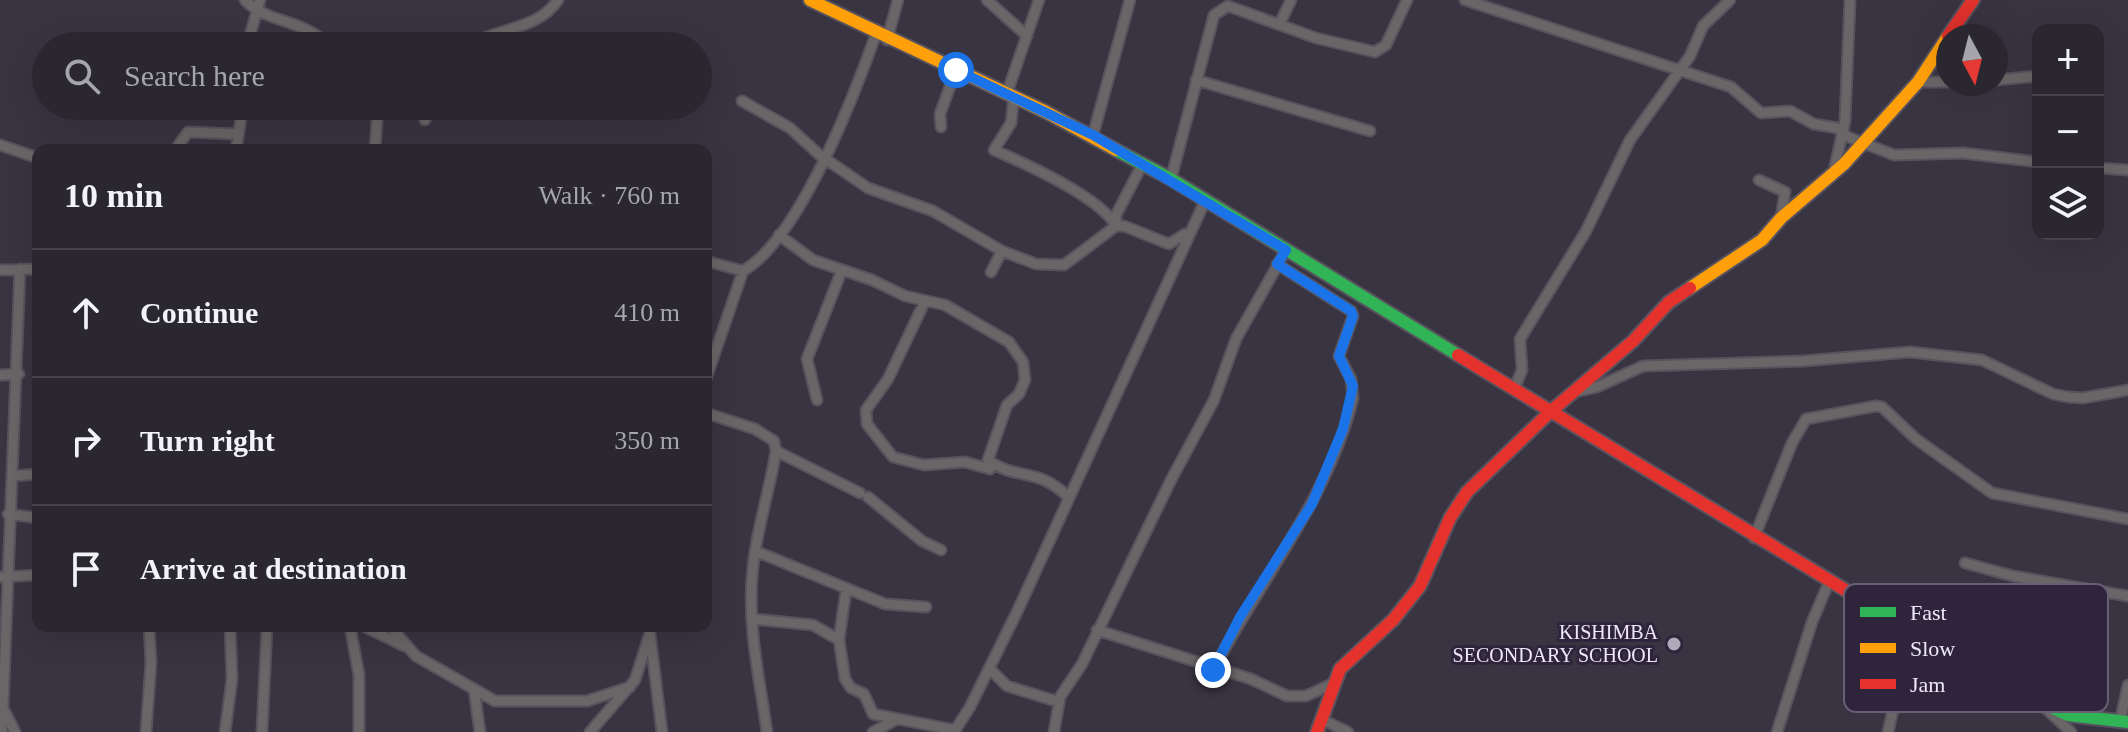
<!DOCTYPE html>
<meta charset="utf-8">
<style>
:root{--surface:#2b2731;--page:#37333d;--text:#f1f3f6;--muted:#a6a5ab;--line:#47444d}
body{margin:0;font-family:Georgia,serif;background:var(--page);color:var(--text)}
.controls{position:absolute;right:24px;top:24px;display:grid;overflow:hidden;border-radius:16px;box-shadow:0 8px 32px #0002}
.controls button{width:72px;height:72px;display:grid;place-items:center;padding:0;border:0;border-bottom:2px solid var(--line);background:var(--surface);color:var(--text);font:40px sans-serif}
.compass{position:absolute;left:1936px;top:24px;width:72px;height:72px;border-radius:50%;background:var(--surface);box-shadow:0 8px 32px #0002;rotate:173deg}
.stop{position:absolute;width:24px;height:24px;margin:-18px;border:6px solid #1a73e8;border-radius:50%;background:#fff}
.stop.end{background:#1a73e8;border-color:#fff;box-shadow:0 2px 8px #0008}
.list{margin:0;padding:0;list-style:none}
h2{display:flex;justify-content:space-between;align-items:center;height:104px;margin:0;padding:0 32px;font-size:34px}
h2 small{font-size:26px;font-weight:400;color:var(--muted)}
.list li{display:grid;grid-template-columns:52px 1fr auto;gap:24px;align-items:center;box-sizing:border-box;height:128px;padding:0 32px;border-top:2px solid var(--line)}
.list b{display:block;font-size:30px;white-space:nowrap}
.list em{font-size:26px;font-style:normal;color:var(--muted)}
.icon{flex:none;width:44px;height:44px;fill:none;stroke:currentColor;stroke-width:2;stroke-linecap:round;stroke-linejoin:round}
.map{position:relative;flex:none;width:2128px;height:732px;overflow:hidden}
.search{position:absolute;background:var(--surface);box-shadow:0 8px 32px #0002;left:32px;top:32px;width:680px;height:88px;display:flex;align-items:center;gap:20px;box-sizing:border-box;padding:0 28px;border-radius:44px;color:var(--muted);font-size:30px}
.panel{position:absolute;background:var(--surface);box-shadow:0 8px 32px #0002;left:32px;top:144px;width:680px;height:488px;border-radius:16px}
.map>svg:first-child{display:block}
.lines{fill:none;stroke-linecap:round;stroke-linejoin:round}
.street-casing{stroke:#57525e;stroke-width:13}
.fast-casing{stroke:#57525e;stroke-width:16}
.slow-casing{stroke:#57525e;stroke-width:16}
.jam-casing{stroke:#57525e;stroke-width:16}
.street{stroke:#6a6566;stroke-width:9}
.fast{stroke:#30b455;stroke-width:12}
.slow{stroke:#ff9f0a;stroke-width:12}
.jam{stroke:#e5322d;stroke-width:12}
.route{stroke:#1a73e8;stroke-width:10}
.poi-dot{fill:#afa9b9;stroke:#2e243c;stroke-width:3}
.labels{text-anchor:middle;stroke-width:6;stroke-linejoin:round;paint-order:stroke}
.poi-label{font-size:20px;fill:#eee8f9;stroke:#2e243c;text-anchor:end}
.key{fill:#2e243c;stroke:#685f75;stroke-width:2}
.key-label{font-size:22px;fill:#eee8f9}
</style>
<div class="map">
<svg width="2128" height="732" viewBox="0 0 2128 732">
<rect width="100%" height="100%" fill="#393441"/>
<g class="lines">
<defs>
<path id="street" d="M245 0C267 24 303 18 329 46
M987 0 1027 36
M1465 0 1731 87 1761 113 1790 111 1814 124 1837 128 1848 137 1894 155 1963 153 2038 162
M1280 23 1291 0
M887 40 898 0
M247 46 260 0
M469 46C497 27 537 31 558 0
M1196 80 1370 131
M1996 80 2038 76
M1918 82H1948
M1007 93 1039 0
M1014 96 1011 123 994 150C1026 164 1100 197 1116 226
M742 101 790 128 824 159
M326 106 327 109
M425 120 431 106
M941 127 940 114 956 70
M1093 135 1130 0
M0 145 38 158
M175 150 188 132 236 134
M236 150 243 106
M375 150 378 106
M824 158 868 188 933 211 1002 251 1036 264 1064 265 1116 226H1124L1169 244 1185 234
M2098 168 2128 170
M1833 175 1845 121 1850 0
M1171 179 1214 15 1228 6 1316 38 1375 52 1386 45 1407 0
M1759 180 1785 192 1781 218
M1116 222V215L1143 163
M779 235 813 260 872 280 905 296 945 305 1009 342 1023 362 1025 380 1019 394 1007 405 988 460C1016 481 1037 466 1068 497
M706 261 743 271C800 238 854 96 876 34
M0 270 38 269
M991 272 1002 251
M925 301 888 379 866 410 867 424 893 457 924 465 965 462 990 469
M0 375 19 374
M706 379 743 271
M1514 390 1522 370 1520 339 1586 231 1630 140 1690 56 1703 26 1730 0
M1575 392 1597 387 1643 366 1803 361 1910 352 1982 360 2053 394 2068 397 2083 398 2128 390
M817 400 807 359 842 270
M706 413 755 429 774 441 776 451C769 494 755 534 752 578 748 630 760 681 767 732
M776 451 860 493
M13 476 38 474
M868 497 922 541 941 550
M8 514 38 518
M1754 538 1792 443 1806 419 1876 406 1882 407 1916 439 1992 493 2128 519
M755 551 885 604 926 607
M1965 563 2013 576 2128 596
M0 577 38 575
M753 619 813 625 839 640 845 679 851 688 864 694 873 714 954 730
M350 626 359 675V732
M363 626 404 646
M390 626 416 656 495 701H587L630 687
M649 626 662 732
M1097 630 1251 679 1287 696H1306L1332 684
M839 640 846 590
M989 668 1007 686 1059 702
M1213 670C1260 580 1329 498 1353 398L1351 379 1339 356 1353 316 1351 311 1277 264
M474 689 480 732
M2042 705 2071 732
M4 710 15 732
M1321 719 1348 732
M2120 722 2128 685
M2 732 20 269
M146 732 151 662 149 626
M225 732 232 679 230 626
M262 732 267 626
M590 732 635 680 649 636
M873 732 897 719
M954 732 970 707 1017 612 1205 201
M1054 732 1060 697 1082 664 1171 480 1214 400 1236 339 1286 250
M1777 732 1812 622 1829 582
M1888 732 1900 679 1916 634"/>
<path id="fast" d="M1116 150 1171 179 1458 355
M1992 679 2068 715 2128 722"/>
<path id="slow" d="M810 0 1046 112 1116 150
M1690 288 1762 240 1781 218 1844 164 1918 82 1948 36"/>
<path id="jam" d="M1948 36 1973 0
M1458 355 1992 679
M1317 732 1340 669 1393 620 1420 586 1450 518 1467 492 1550 412 1633 341 1669 302 1690 288"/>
</defs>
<!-- street casing -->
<use href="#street" class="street-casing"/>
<!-- fast casing -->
<use href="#fast" class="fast-casing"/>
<!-- slow casing -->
<use href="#slow" class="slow-casing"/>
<!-- jam casing -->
<use href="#jam" class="jam-casing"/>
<!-- street -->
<use href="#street" class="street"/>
<!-- fast -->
<use href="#fast" class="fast"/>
<!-- slow -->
<use href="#slow" class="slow"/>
<!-- jam -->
<use href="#jam" class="jam"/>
</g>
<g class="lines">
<!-- route -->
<path class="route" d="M956 70 1093 135 1286 250 1277 264 1351 311 1353 316 1339 356 1353 386 1343 429 1312 504 1240 617 1213 670"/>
</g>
<!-- markers -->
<circle class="poi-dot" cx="1674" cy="644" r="8"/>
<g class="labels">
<!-- poi labels -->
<g class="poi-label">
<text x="1658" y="639">KISHIMBA<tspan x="1658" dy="23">SECONDARY SCHOOL</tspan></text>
</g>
</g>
<!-- legend -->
<rect x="1844" y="584" width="264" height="128" rx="12" class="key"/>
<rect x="1860" y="607" width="36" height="10" fill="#30b455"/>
<rect x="1860" y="643" width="36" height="10" fill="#ff9f0a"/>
<rect x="1860" y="679" width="36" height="10" fill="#e5322d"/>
<g class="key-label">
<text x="1910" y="620">Fast</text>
<text x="1910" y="656">Slow</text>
<text x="1910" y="692">Jam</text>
</g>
</svg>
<div class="controls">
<button>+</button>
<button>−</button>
<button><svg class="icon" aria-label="layers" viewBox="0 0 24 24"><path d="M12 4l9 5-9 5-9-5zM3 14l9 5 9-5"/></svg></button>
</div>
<svg class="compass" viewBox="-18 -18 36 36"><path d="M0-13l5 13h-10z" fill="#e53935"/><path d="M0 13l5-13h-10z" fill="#a6a5ab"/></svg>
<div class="stop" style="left:956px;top:70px"></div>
<div class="stop end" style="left:1213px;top:670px"></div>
<div class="search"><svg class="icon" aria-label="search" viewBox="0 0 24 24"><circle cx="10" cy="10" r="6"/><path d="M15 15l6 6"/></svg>Search here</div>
<section class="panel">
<h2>10 min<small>Walk · 760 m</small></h2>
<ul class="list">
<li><svg class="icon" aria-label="ahead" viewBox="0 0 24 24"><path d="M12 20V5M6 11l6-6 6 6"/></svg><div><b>Continue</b></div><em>410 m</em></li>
<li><svg class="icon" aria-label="right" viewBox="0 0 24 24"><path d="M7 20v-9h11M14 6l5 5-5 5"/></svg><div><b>Turn right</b></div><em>350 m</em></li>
<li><svg class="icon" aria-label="arrive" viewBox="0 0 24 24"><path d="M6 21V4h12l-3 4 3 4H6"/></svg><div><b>Arrive at destination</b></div></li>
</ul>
</section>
</div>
